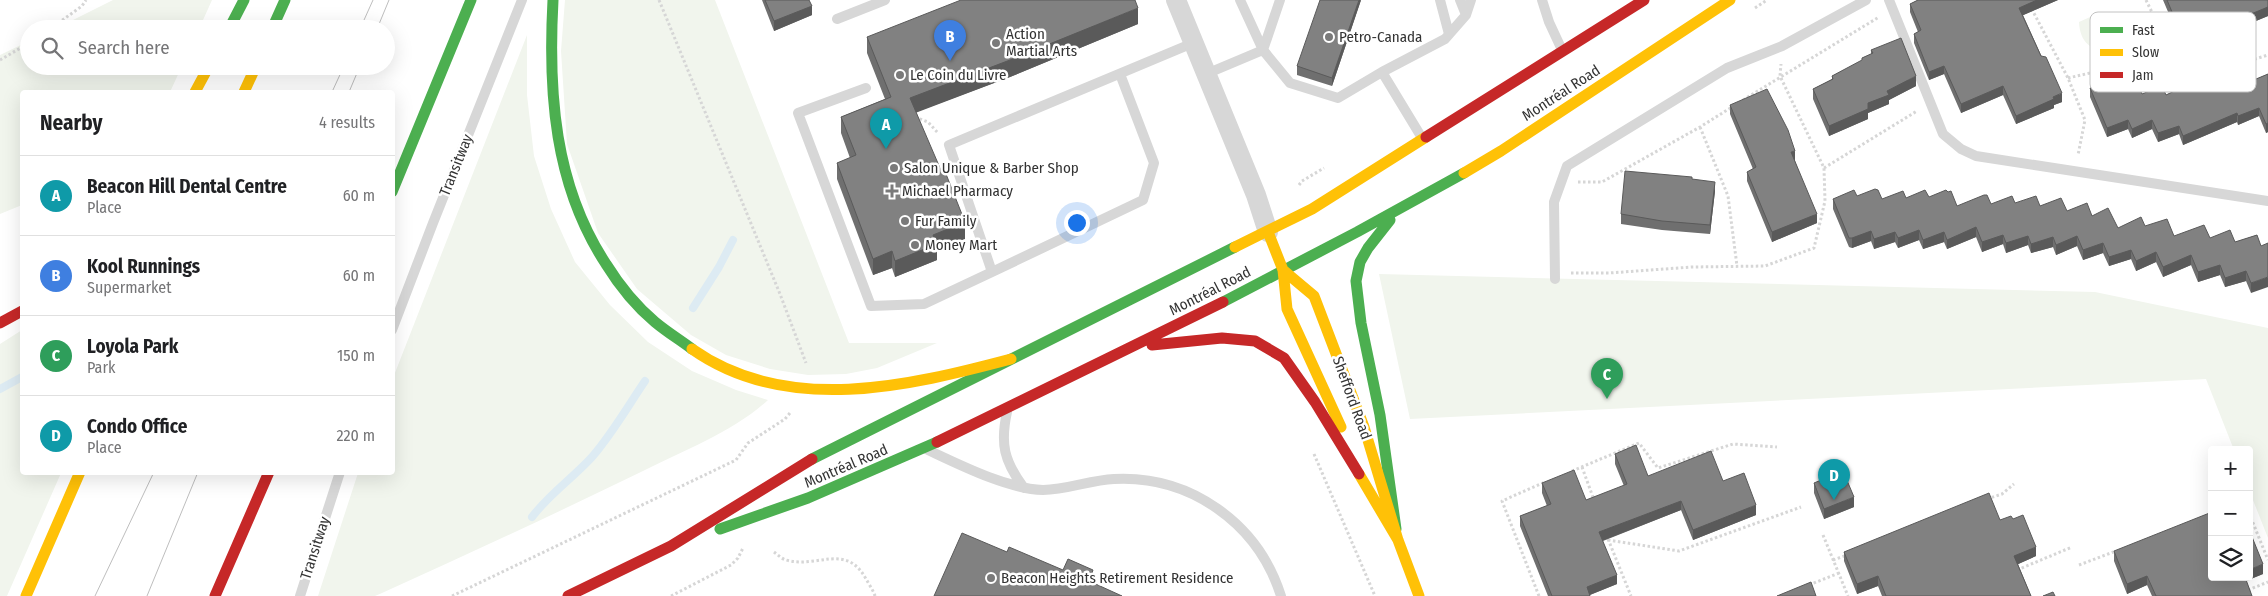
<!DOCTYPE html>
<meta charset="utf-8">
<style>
:root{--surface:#fff;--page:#f2f2f2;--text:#202124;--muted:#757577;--line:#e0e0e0;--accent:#7a7a7a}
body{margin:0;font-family:"Fira Sans Condensed",sans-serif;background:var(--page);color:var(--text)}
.controls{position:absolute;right:15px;bottom:15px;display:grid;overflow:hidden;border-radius:5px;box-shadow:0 5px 20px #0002}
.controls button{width:45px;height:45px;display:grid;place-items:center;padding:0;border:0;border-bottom:1px solid var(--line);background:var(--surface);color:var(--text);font:25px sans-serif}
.you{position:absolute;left:1076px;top:222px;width:18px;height:18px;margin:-12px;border:4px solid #fff;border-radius:50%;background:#1a73e8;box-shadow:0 0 0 8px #1a73e833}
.badge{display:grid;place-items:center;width:32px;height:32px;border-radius:50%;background:var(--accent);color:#fff;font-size:16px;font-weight:700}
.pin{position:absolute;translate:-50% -41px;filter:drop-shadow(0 1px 2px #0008)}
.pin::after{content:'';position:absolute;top:26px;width:18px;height:15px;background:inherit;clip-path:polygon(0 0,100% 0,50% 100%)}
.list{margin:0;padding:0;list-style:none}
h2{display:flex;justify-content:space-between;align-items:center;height:65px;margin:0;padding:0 20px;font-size:21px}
h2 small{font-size:16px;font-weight:400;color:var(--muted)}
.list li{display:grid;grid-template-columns:32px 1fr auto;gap:15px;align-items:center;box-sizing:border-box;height:80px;padding:0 20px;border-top:1px solid var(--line)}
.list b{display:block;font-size:19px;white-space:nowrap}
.list p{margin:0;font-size:16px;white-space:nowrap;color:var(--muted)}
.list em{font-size:16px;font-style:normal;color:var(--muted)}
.icon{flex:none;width:28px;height:28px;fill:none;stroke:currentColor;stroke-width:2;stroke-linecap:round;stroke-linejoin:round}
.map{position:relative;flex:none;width:2268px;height:596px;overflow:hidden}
.search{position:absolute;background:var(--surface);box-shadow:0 5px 20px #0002;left:20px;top:20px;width:375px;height:55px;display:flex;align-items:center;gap:12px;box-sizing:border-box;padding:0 18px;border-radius:28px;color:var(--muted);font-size:19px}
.panel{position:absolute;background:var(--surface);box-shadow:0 5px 20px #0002;left:20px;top:90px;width:375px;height:385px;border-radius:5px}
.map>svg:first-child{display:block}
.green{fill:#f1f5ed}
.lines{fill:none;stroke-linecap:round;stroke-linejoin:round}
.stream{stroke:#ddebf3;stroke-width:8}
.path{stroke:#d6d6d6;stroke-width:3;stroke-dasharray:2.5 2.5;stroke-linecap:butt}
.lane{stroke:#d7d7d7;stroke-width:10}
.street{stroke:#d7d7d7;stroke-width:20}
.fast{stroke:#4caf50;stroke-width:11}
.slow{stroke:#ffc107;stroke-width:11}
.jam{stroke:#c62828;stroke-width:11}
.tram{stroke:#bebebe;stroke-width:1}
.wall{fill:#6f6f6f}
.shaded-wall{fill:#5a5a5a}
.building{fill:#818181;stroke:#5a5a5a}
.poi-dot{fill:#7a7a7a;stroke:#fff;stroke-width:2}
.labels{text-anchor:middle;stroke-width:5;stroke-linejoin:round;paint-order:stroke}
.poi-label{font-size:15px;fill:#333;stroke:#fff;text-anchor:start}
.street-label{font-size:15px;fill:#333;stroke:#fff}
.key{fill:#fff;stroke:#c2c2c2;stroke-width:1}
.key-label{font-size:14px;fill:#333}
</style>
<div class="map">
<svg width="2268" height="596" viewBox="0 0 2268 596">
<rect width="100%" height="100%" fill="#fff"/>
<!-- green -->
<path class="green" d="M113 0H212L199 29H55Z
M565 0H715L849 343H937L877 368 846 374 808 375 770 369 726 355 691 335 637 289 598 233 567 144 561 51Z
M2099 13C2104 14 2109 12 2115 13 2125 14 2137 29 2132 39 2130 44 2125 47 2121 50 2097 54 2080 47 2079 22Z
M527 35V95L534 156 551 209 575 262 610 305 648 342 692 371 736 390 768 400C733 432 685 450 643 471 557 513 470 553 382 593L375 596H318L358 473 392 472 393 378Z
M29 41V66H182L170 92H22V205L0 214V55Z
M1379 274 2095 292 2268 328V538L2249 490V450H2234L2206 379 1410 419Z
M22 330V472L61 473 7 596H0V344Z"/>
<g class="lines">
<!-- stream -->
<path class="stream" d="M693 308 719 267 733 240
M0 389 22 377
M532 517C551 492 572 479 592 457 612 434 628 406 645 381"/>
<!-- path -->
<path class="path" d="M659 0 780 294 806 363
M2027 0 2068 78 2085 120 2078 155
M2146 0 2181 72
M1755 8 1767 0
M50 29 82 6 86 0
M0 60 29 43
M2215 66 2249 61 2268 55
M2068 78 2108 69 2181 72 2199 69
M1743 100 1879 17
M915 117 928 122 938 133
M1700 127 1728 196 1737 266
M1824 168 1917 111
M1578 182H1602L1700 127 1732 107
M1299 185 1302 181 1324 168
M1571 273H1609L1692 267 1765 266 1814 248 1825 201 1824 168 1780 76 1781 64
M1314 454 1375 596
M1582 467 1594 500
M1572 471 1639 443 1658 468 1733 444 1777 447
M1987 499 2002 494 2014 484
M2249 513 2268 560
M1823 535 1848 596
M1608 539 1631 596
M1608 540 1679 551 1801 507
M774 552C778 555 782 559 786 560 817 569 846 542 866 579 869 584 873 590 875 596
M1833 560 1847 555
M2079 565 2116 551
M2017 570 2072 547
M1809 585 1839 573
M2248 590 2268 582
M452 596 736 460 748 443 785 419 790 413
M671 596 731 565 738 558 743 548
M1539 596 1502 501 1545 482"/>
<!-- lane -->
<path class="lane" d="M1240 0 1263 50 1280 0
M1440 0 1449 34
M1460 0 1466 15
M1542 0 1549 22 1562 50
M1889 0 1943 134 1961 149 1976 156 2268 201
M837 19 885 0
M1382 72 1445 39 1466 15 1471 0
M1206 74 1263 50 1290 83 1338 98 1382 72 1422 138
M866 88 798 113 871 306 924 304 992 272 949 145 1193 43
M992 272 1143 200 1154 163 1120 74
M1555 279 1554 202 1567 166 1727 68 1782 46 1866 0
M392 330 433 223 522 0
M1007 412C1000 444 1004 461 1024 488
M928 450C960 465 1008 489 1043 490 1067 490 1090 480 1114 479 1190 475 1258 523 1281 596
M300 596 340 472"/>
<!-- street -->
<path class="street" d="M1176 0 1256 195 1268 232"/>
<!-- fast -->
<path class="fast" d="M553 0C548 92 554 185 606 264 619 285 636 306 655 322 667 332 680 340 692 349
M229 29 244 0
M272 29 285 0
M392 192 471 0
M1390 220 1368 248 1360 262 1356 281 1361 323 1380 415 1396 529
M1223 302 1357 232 1464 173
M812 459 1235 247
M720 529 808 498 937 442"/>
<!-- slow -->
<path class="slow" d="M195 92 209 66
M244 92 256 66
M1464 173 1501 151 1730 0
M1268 232 1283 270 1287 309 1341 427
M1235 247 1312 209 1426 137
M1283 270 1314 296 1364 427 1398 540 1419 596
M692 349C787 416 909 386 1011 359
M1359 474 1398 540
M26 596 80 472"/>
<!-- jam -->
<path class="jam" d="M1426 137 1644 0
M0 323 22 311
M1152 345 1222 338 1255 341 1284 358 1315 402 1359 474
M937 442 1223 302
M215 596 269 472
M568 596 671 546 812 459"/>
<!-- tram -->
<path class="tram" d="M360 29 373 0
M377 29 389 0
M332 92 344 66
M349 92 360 66
M95 596 154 472
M147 596 198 472"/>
</g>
<!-- wall -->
<path class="wall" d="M762 0H809L812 15 774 31Z
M1361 0 1332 86 1297 75V66Z
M1918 0H2058L2023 15 2062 102 2054 105V108L2016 124 2003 95 1961 113 1944 74 1929 80 1914 43V34L1918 32 1910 12V4Z
M2163 0H2268V16L2232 31 2233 42 2213 51 2223 78 2249 82 2268 74V132L2266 133 2259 116 2238 125 2237 122 2183 145 2179 134 2158 142 2152 129 2132 138 2128 129 2107 137 2090 97V88H2115L2142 94 2166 95 2201 78 2187 47 2182 39 2180 40Z
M1138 24 1010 77 916 112 965 239 937 250V260L895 277 892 268 873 275 837 179V163L850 158 841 133V117L885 99 867 53V37Z
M1871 50 1916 86 1889 100V104L1868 113V119L1829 136 1813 99V89L1832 79V76L1862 61V58L1871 54Z
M1730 105 1795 161 1817 223 1772 242 1747 181V172L1753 169 1730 114Z
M1692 179 1715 191 1710 234 1662 230 1621 224V214Z
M1857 196 1882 199 1929 197 1957 206 2015 203 2040 206 2092 216 2118 228 2145 226 2174 236 2210 238 2235 242 2257 235 2251 293 2246 281 2225 287 2220 275 2198 282 2191 265 2163 277 2156 262 2136 271 2131 259 2109 266 2103 253 2083 260 2077 246 2056 255 2053 247 2031 253 2028 245 2006 253 2003 244 1982 252 1976 237 1947 249 1944 242 1923 249 1919 240 1898 248 1895 242 1874 249 1871 241 1852 248 1849 247 1833 209V199Z
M1615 454 1648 476 1723 481 1756 515 1693 540 1681 510 1603 541 1617 584 1590 595V596H1548L1520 526V516L1547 506 1542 493V483L1586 500 1624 486 1615 464Z
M1814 483 1854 507 1824 519 1814 493Z
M2013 519 2036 556 2018 564 2031 596H1882L1878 586 1857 594 1844 561V552L2000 520Z
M2114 551 2212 577 2263 574 2246 581 2252 596H2152L2147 585 2127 594 2114 561Z"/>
<!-- shaded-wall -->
<path class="shaded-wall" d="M1359 0H1361L1332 86V78Z
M2037 0H2058L2019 17V8Z
M812 6V15L774 31V21Z
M2268 7V16L2229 32V23Z
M1138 8V24L1010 77 910 115V98Z
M2182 30V39L2180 40V31Z
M2233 33V42L2210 52V43Z
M1944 66V74L1929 80V72Z
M1916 76V86L1889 100V104L1868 113V119L1829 136V126L1868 103 1887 91Z
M2003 86V95L1961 113V104Z
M2062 93V102L2054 105V108L2016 124V116Z
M2259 108V116L2238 125V116Z
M2237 113V122L2183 145V136Z
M2128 120V129L2107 137V128Z
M2152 120V129L2132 138V129Z
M2268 123V132L2266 133V124Z
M2179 126V134L2158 142V133Z
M1795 151V161L1791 162V152Z
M1715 182V191L1710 234V225Z
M1817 214V223L1772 242V232Z
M965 222V239L937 250V260L895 277V261L933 235Z
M1976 227V237L1947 249V240Z
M1919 230V240L1898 248V238Z
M1871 231V241L1852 248V238Z
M1895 232V242L1874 249V239Z
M1944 232V242L1923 249V240Z
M2003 235V244L1982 252V242Z
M2028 236V245L2006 253V243Z
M2077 236V246L2056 255V245Z
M2053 237V247L2031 253V244Z
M2103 243V253L2083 260V250Z
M2131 250V259L2109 266V257Z
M892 251V268L873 275V259Z
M2156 252V262L2136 271V261Z
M2191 255V265L2163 277V267Z
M2220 265V275L2198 282V272Z
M2246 271V281L2225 287V278Z
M2268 277V287L2251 293V283Z
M1854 497V507L1824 519V509Z
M1681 501V510L1599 542V532Z
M1756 505V515L1693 540V530Z
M2036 547V556L2014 566V556Z
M2263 564V574L2243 582V577H2249V570Z
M1093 570V592L1089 581Z
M1617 575V584L1587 596V587Z
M1878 576V586L1857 594V584Z
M2147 576V585L2127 594V584Z"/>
<!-- building -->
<path class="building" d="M765 0H809L812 6 774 21Z
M961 0H1135L1138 8 1010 60 910 98 943 175 946 174 965 222 933 235 937 244 895 261 892 251 873 259 837 163 856 155 841 117 891 97 867 37Z
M1320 0H1359L1332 78 1297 66Z
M1918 0H2037L2019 8 2041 56 2046 57 2062 93 2053 97 2054 99 2016 116 2003 86 1961 104 1944 66 1929 72 1914 34 1921 30 1910 4Z
M2167 0H2268V7L2229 23 2233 33 2210 43 2223 78 2244 68 2249 82 2268 74V123L2266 124 2259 108 2238 116 2237 113 2183 136 2179 126 2158 133 2152 120 2132 129 2128 120 2107 128 2090 88 2109 80 2112 81 2115 88 2134 81H2136L2142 94 2162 86 2166 95 2204 77 2187 38 2182 30 2180 31Z
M1901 38 1916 76 1887 91 1889 95 1868 103V109L1829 126 1813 89 1833 79 1832 76 1862 60V58L1873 53 1871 50Z
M1767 89 1788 130 1795 151 1791 152 1817 214 1772 232 1747 172 1756 167 1730 105Z
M1625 171 1692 177V179L1715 182 1710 225 1662 221 1621 214Z
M1875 189 1878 190 1882 199 1903 191 1906 198 1925 190 1929 197 1946 190 1948 192 1951 191 1957 206 1984 195H1987L1991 204 2012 196 2015 203 2036 196 2040 206 2061 198 2067 211 2087 203 2092 216 2108 208 2118 228 2141 217 2145 226 2167 219 2174 236 2204 225 2210 238 2230 230 2235 242 2257 235 2261 246 2268 243V277L2251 283 2246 271 2225 278 2220 265 2198 272 2191 255 2163 267 2156 252 2136 261 2131 250 2109 257 2103 243 2083 250 2077 236 2056 245 2053 237 2031 244 2028 236 2006 243 2003 235 1982 242 1976 227 1947 240 1944 232 1923 240 1919 230 1898 238 1895 232 1874 239 1871 231 1852 238H1849L1833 199 1854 190 1857 196Z
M1636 445 1648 476 1711 451 1723 481 1744 473 1756 505 1693 530 1681 501 1599 532 1617 575 1587 587 1590 596H1552L1520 516 1551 504 1542 483 1574 470 1586 500 1627 484 1615 454Z
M1843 471 1854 497 1824 509 1814 483Z
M1989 493 2000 520 2011 516 2013 519 2023 515 2036 547 2014 556 2031 596H1886L1878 576 1857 584 1844 552Z
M2212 512V577H2245L2252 596H2156L2147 576 2127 584 2114 551Z
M2249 532H2250L2263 564 2249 570Z
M962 533 1007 552 1009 547 1063 570 1068 559 1093 570 1089 581 1122 596H934Z
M1811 582 1816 596H1777Z
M2053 592 2055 596H2043Z"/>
<!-- markers -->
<g class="poi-dot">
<circle cx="1329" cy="37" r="5"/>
<circle cx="996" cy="43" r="5"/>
<circle cx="900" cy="75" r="5"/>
<circle cx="894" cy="168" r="5"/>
<path d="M889.5 183.5h5v5h5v5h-5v5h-5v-5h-5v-5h5z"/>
<circle cx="905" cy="221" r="5"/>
<circle cx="915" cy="245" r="5"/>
<circle cx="991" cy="578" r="5"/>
</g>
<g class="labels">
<!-- poi labels -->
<g class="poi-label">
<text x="1006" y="39">Action<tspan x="1006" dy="17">Martial Arts</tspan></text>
<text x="1339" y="42">Petro-Canada</text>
<text x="910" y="80">Le Coin du Livre</text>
<text x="904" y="173">Salon Unique &amp; Barber Shop</text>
<text x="902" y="196">Michael Pharmacy</text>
<text x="915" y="226">Fur Family</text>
<text x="925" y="250">Money Mart</text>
<text x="1001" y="583">Beacon Heights Retirement Residence</text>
</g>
<!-- street labels -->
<g class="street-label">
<text transform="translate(1561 93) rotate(-33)" y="5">Montréal Road</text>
<text transform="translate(456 165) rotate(-68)" y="5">Transitway</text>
<text transform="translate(1210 291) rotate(-27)" y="5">Montréal Road</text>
<text transform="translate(1352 398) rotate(70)" y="5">Shefford Road</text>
<text transform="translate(846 466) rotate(-23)" y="5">Montréal Road</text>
<text transform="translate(315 548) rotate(-72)" y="5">Transitway</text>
</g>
</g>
<!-- legend -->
<rect x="2090" y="12" width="166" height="80" rx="8" class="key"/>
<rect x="2100" y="27" width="23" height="6" fill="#4caf50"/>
<rect x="2100" y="49" width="23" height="7" fill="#ffc107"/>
<rect x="2100" y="72" width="23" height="6" fill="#c62828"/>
<g class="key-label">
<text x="2132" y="35">Fast</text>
<text x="2132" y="57">Slow</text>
<text x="2132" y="80">Jam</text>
</g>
</svg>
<div class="controls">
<button>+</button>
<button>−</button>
<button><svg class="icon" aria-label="layers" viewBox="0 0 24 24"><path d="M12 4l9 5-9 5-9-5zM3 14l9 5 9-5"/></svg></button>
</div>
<div class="you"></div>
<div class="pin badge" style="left:886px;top:149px;background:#0f9aa8">A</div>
<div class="pin badge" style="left:950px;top:61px;background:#3f7fe0">B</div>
<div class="pin badge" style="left:1607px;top:399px;background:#2e9e5b">C</div>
<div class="pin badge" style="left:1834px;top:500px;background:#0f9aa8">D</div>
<div class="search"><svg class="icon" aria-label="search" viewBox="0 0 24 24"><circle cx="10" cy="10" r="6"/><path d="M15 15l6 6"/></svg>Search here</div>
<section class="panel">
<h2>Nearby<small>4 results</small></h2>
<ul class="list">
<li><span class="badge" style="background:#0f9aa8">A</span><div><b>Beacon Hill Dental Centre</b><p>Place</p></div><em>60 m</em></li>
<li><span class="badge" style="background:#3f7fe0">B</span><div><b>Kool Runnings</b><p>Supermarket</p></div><em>60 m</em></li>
<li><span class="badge" style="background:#2e9e5b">C</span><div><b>Loyola Park</b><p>Park</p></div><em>150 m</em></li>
<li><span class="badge" style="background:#0f9aa8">D</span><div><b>Condo Office</b><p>Place</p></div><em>220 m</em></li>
</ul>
</section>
</div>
